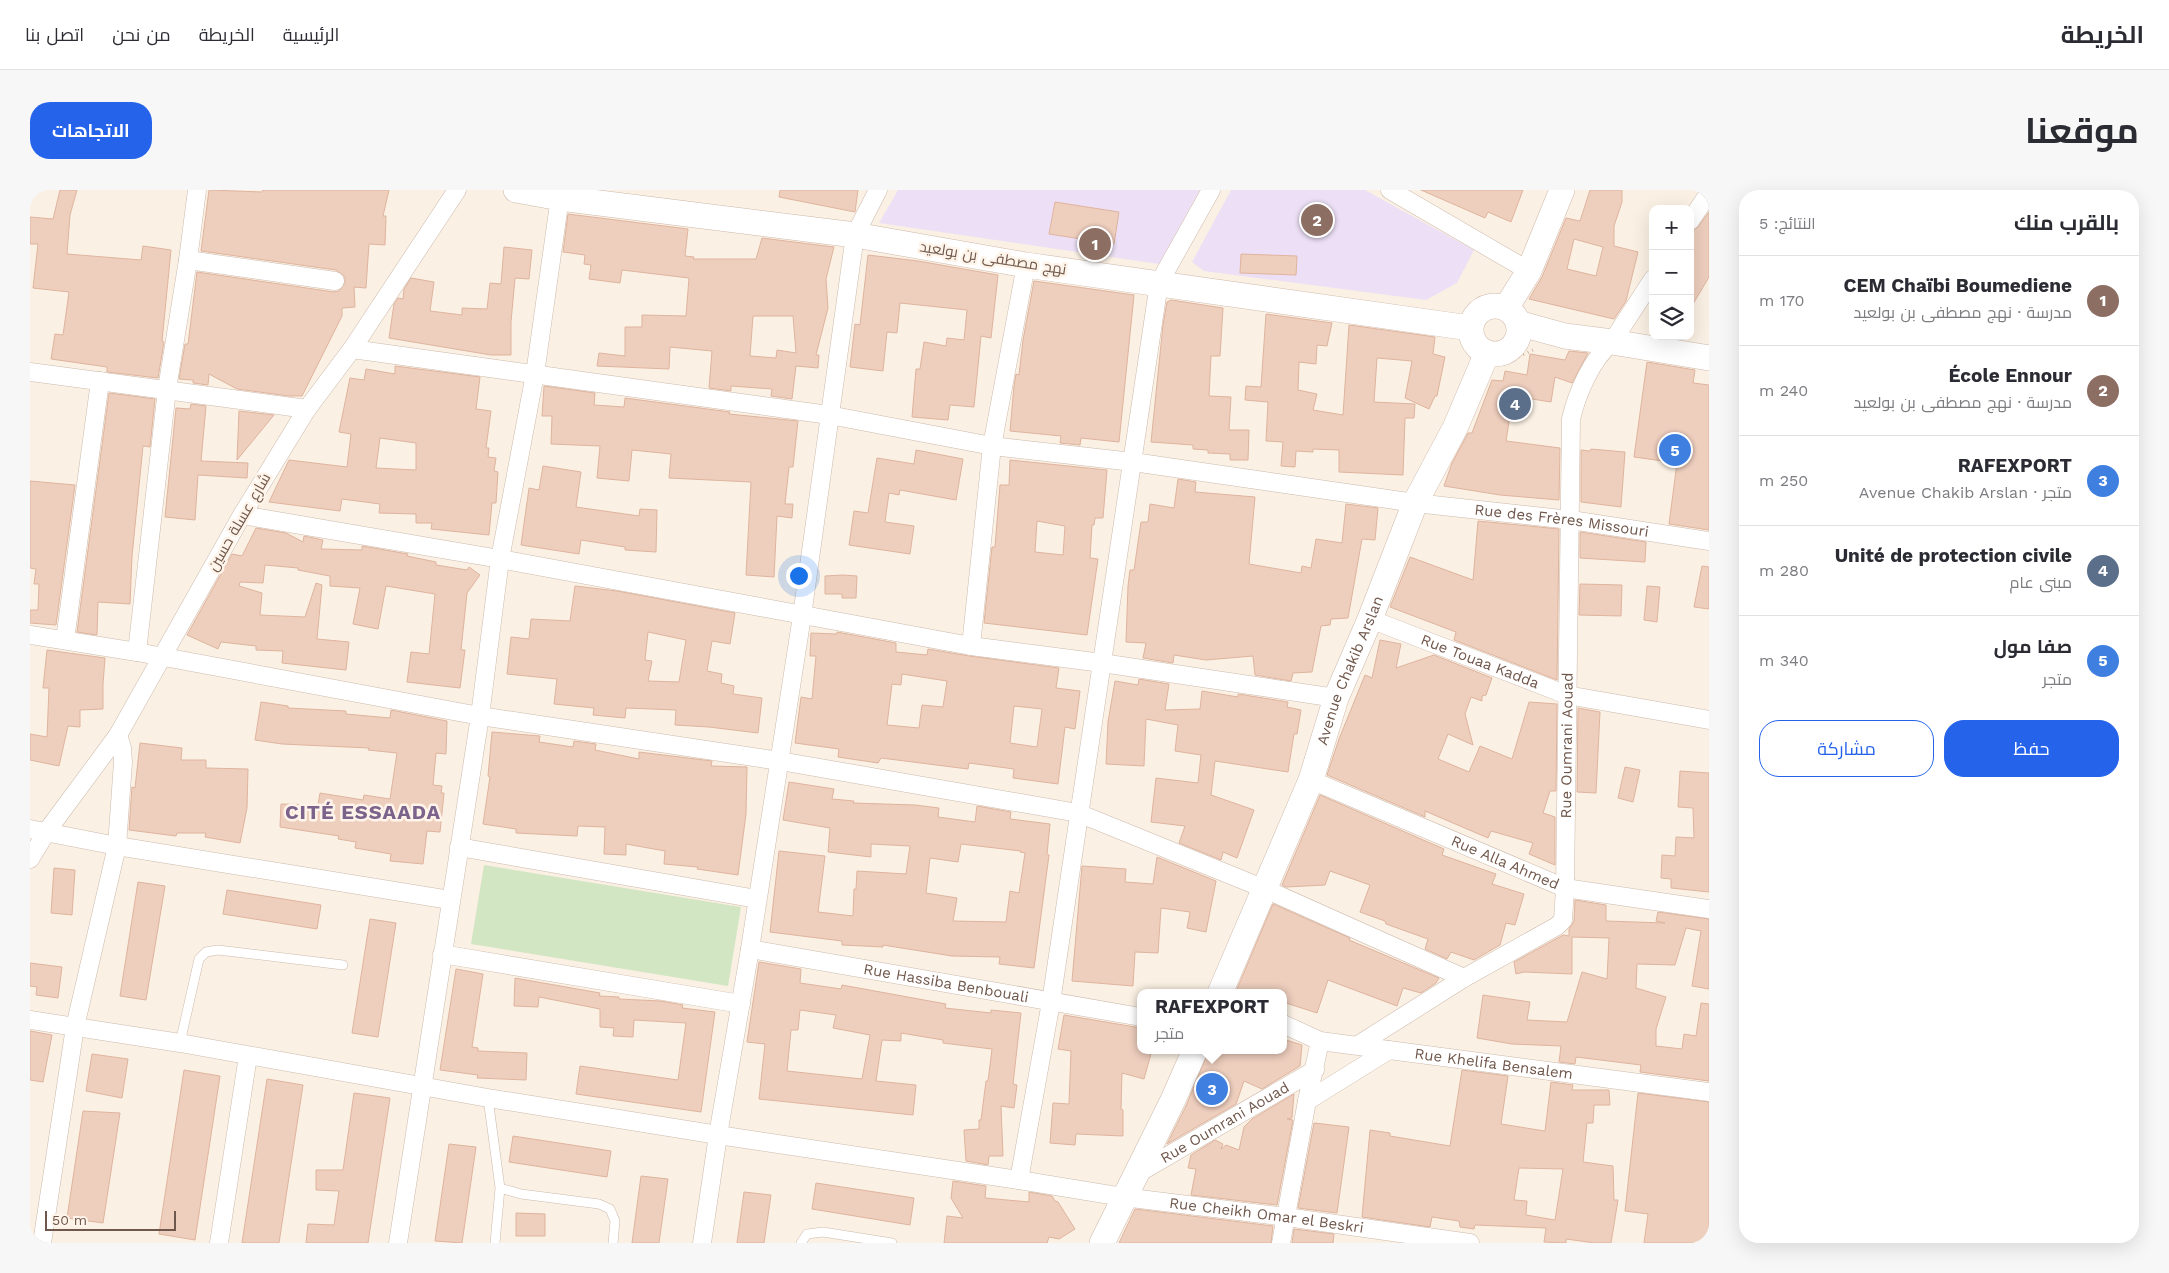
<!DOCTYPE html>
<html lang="ar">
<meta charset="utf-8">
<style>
:root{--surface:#fff;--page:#f7f7f7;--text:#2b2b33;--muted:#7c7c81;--line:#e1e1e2;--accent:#2563eb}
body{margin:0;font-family:"Work Sans",Cairo,sans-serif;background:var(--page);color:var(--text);direction:rtl}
.controls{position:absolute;right:15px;top:15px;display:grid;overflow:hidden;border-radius:10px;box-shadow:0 5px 20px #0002}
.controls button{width:45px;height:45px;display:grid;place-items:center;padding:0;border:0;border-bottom:1px solid var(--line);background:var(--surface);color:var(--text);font:25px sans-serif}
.scale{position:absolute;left:15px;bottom:12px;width:131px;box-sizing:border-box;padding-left:5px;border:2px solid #70574b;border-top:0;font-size:14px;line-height:18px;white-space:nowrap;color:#70574b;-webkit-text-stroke:4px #fef4e9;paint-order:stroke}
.you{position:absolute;left:768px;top:385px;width:18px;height:18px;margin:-12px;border:4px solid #fff;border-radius:50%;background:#1a73e8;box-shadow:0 0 0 8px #1a73e833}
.badge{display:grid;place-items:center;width:32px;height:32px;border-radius:50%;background:var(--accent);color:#fff;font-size:16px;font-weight:700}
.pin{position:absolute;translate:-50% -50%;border:2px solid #fff;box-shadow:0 1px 5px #0006}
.popup{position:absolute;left:1107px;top:799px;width:150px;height:65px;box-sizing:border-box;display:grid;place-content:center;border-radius:10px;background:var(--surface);filter:drop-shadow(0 1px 4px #0005);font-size:16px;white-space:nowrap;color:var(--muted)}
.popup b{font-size:19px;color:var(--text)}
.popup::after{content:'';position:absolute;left:50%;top:100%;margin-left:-10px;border:10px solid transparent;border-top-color:var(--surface)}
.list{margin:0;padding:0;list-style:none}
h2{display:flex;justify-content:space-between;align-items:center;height:65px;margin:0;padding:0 20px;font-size:21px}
h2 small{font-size:16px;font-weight:400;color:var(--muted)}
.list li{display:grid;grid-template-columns:32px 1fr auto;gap:15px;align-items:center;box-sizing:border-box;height:90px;padding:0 20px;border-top:1px solid var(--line)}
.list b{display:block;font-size:19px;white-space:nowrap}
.list p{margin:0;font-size:16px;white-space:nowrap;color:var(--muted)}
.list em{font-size:16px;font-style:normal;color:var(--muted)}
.actions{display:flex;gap:10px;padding:15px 20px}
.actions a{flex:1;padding:11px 0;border:1px solid var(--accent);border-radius:20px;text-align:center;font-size:18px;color:var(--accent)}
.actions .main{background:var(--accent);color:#fff}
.icon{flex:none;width:28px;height:28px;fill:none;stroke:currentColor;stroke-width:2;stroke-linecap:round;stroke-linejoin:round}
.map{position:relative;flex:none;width:1679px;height:1053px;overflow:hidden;direction:ltr;border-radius:20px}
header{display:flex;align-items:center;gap:30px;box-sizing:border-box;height:70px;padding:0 25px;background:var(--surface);border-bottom:1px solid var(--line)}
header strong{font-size:24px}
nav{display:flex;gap:28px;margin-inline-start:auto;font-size:18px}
.intro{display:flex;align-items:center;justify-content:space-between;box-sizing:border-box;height:120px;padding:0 30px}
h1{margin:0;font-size:35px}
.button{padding:12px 22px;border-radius:20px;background:var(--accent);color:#fff;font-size:18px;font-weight:700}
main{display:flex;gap:30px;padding:0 30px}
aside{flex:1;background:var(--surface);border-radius:20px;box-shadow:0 5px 20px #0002}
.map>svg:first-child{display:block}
.education{fill:#ede0f6}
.green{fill:#d3e6c3}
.building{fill:#eecebd;stroke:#dfb49e;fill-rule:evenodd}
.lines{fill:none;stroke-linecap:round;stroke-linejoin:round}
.service-casing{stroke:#cdbaad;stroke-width:10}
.minor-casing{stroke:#cdbaad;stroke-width:19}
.secondary-casing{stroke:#cfb9ab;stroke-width:26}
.path{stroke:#d2b1a0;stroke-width:3;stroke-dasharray:1 4;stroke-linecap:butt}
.service{stroke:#fff;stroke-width:9}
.minor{stroke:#fff;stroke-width:18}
.secondary{stroke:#fff;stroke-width:25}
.labels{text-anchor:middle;stroke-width:5;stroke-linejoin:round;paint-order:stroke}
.street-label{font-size:15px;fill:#70574b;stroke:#fef4e9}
.district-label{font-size:20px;font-weight:bold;letter-spacing:1px;fill:#7c638c;stroke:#fef4e9}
</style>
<header>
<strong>الخريطة</strong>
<nav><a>الرئيسية</a><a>الخريطة</a><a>من نحن</a><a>اتصل بنا</a></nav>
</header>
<div class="intro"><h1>موقعنا</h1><a class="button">الاتجاهات</a></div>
<main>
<aside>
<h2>بالقرب منك<small>النتائج: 5</small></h2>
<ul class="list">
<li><span class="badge" style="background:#8d6e63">1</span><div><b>CEM Chaïbi Boumediene</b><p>مدرسة · نهج مصطفى بن بولعيد</p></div><em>170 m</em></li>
<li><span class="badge" style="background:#8d6e63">2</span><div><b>École Ennour</b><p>مدرسة · نهج مصطفى بن بولعيد</p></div><em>240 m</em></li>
<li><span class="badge" style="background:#3f7fe0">3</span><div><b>RAFEXPORT</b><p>متجر · Avenue Chakib Arslan</p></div><em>250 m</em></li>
<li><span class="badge" style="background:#5c6f8a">4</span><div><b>Unité de protection civile</b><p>مبنى عام</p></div><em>280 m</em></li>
<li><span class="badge" style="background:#3f7fe0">5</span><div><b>صفا مول</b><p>متجر</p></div><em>340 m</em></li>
</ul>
<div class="actions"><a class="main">حفظ</a><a>مشاركة</a></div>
</aside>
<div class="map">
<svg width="1679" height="1053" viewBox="0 0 1679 1053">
<rect width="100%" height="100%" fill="#faf0e3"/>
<!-- education -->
<path class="education" d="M868 0H1170L1129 74 849 33Z
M1201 0H1335L1444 60 1427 93 1396 110 1174 81 1162 72Z"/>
<!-- green -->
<path class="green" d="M454 675 711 717 698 796 441 754Z"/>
<!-- building -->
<path class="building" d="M30 0H47L40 25 37 64 111 70 113 56 141 60 132 151 134 152 128 188 77 182V177L21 169 25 144 33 145 39 102 3 98 8 54H0V27L23 29Z
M179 0 232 2 233 0H359L353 26H356L355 55 339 54 336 98 324 97 325 117 312 118V126L272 206H259L207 199 179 184 178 195 163 193V190L149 189 155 154H158L167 82 304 102 309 101 315 93V87L306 80 171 61Z
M750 0H828L825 22 749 7Z
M1391 0H1493L1481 32 1458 22 1455 28Z
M1560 0H1592V12L1584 36V56L1608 62 1596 111 1584 129 1499 109 1512 87 1536 28 1550 31ZM1544 49 1573 57 1566 86 1537 79Z
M1025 12 1089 22 1084 54 1019 44Z
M1679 22V87L1660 119V42L1668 37Z
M538 24 658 39 655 66 664 67 663 69H726L732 48 804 57 796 89 798 118 786 165H789L788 178 766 176 762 209 741 206 742 199 701 196V201L679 198 682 161 640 157 639 179 567 176 569 163 595 166V137H612V125L656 126 659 88 592 80 590 93 559 89 561 75 554 74 555 65 533 62ZM723 126H763L766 163 747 160 746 168 720 166Z
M474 57 502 60 499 89 485 88 481 132V165H461L359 148 364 114 368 108 373 109 374 99 381 88 404 92 400 121 432 125V118L457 119 460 93 471 94Z
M1211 64 1267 66 1266 85 1210 83Z
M838 65 888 71 968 85 961 148 951 146 944 217 920 215 918 230 882 227 886 179H890L894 152 916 156 917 148 934 150 937 120 870 113 867 143 857 142 853 181 820 177 825 134 830 135Z
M1004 91 1104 105 1089 252 1051 248 1050 255 1030 253 1031 246 980 241 984 196 986 184 989 185 993 150Z
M1141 110 1193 118 1190 166H1181L1179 206 1201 207 1199 240H1219L1218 270H1200V264L1178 263V260L1163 259V255L1121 252 1133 135 1137 112Z
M1236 124 1302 133 1297 156 1287 155 1286 174 1269 172 1268 200 1287 204 1283 220 1313 225 1319 135 1405 147 1403 164 1415 167 1407 206H1405L1399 219 1375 208 1382 171 1347 168 1344 212 1385 214 1384 228H1375L1373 285 1309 282V260L1283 259V262L1266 261 1265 277 1251 276 1253 252 1236 251 1238 212 1215 210 1216 196 1231 197Z
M1539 161 1558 163 1542 193 1525 187 1521 212 1483 206 1476 251 1530 258 1529 310 1470 305 1414 296 1422 273 1438 243H1442L1462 190 1473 191 1475 181 1497 185 1500 164 1535 170Z
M1617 172 1665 180 1663 193 1679 195V340L1639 334 1647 273 1604 267Z
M365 176 450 187 446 219 461 221 456 258H459L458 267 466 268 464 281 468 282 466 313H462L459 345 401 339 402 333H386V324L349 323 350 314 312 309 310 321 239 312 259 270 317 277 321 244 309 242 320 188 334 190 336 179 365 184ZM350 248 386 253V280L346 278Z
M514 196 565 203 564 215 594 217 595 208 700 222 699 224 768 231 763 277H759L755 314H763L762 328 747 326 744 387 716 385 721 292 639 288 641 264 602 260 599 291 567 288 570 256 521 254 522 226H512Z
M79 203 125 209 120 257 113 256 102 366 100 414 68 412 67 445 47 442Z
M161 214 176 216 171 271 218 273 217 288 168 285 165 330 135 327 146 218 160 219Z
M209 221 244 225 207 270Z
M1561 259 1595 262 1591 317 1551 312V260L1560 261Z
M886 260 933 269 926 310 870 300 869 305 859 303 855 332 884 336 880 364 819 355 824 321 838 323 847 268 884 274Z
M980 270 1077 280 1073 328H1065L1064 335H1062L1060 368 1068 369 1057 445 954 433 962 357H965L970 295H979ZM1007 331 1035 336 1033 365 1005 362Z
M513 276 551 282 546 317 609 326 610 319 627 320 626 362 595 360V357L551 350 549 364 491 355 499 298 509 300Z
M1148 289 1166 292 1165 302 1225 307 1219 374 1271 383 1272 376 1281 378 1286 349 1312 353 1316 314 1348 318 1345 350 1332 349 1318 428 1301 429 1300 435 1291 436 1282 482 1263 483 1261 491 1225 485 1223 466 1176 470 1144 465 1143 473 1113 468 1116 453 1096 452 1098 396 1100 380H1104L1111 332H1118L1120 314 1144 318Z
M0 291 45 295 26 435 0 433V420H8L9 394H4L6 379 0 378Z
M1448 331 1529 339 1527 490 1424 450 1426 442 1360 417 1380 367 1443 390Z
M226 338 256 343 273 352 274 346 293 350 291 359 332 360V356L378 364 377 366 406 372V375L437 380 439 377 450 385 437 403 431 460H435L430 498 377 492 381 462 399 464 405 404 356 396 348 439 323 434 330 398 300 396V386L268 380V378L235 375 233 393 210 392 209 396 232 403 230 425 275 427 286 393 292 395 287 449 319 452 316 480 252 473 253 461 226 460V456L191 452 188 459 157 445 202 364 212 366Z
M1550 342 1616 352 1615 372 1550 368Z
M1672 376 1679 377V419L1664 417Z
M813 385 827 386 826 408H812V404H795V386Z
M1550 394 1592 395 1591 426 1549 425Z
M545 396 587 401 705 423 700 454 682 451 677 481 692 484 691 493 704 496 703 504 732 508 728 543 679 537 645 535 646 520 596 518 595 528 563 525 564 518 524 514 527 489 477 484 481 447 499 449 501 429 540 431ZM618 442 656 450 649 492 618 491 622 471 615 470Z
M1617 396 1630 397 1627 432 1614 430Z
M807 442 866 453V462L897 465 898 459 939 466 1029 478 1026 498 1050 501 1045 539 1035 537 1028 594 983 588 984 579 939 573 938 579 851 568 848 573 808 567 809 559 765 553 771 507 782 509 786 466H780L781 443 807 444ZM872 484 917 491 913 517 892 515 889 538 857 535 862 494 871 495ZM984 516 1012 519 1007 557 980 553Z
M1350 450 1371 454 1366 478 1404 465 1462 488 1456 505 1452 506V511L1441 507 1435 524 1443 555 1418 544 1408 569 1439 582 1450 556 1482 569 1499 512 1527 514 1526 601H1520L1513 623 1525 627V675L1499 664 1503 653 1461 641 1458 648 1395 621V627L1297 585 1309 549 1335 485 1342 488Z
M17 460 75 468 73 494V519L50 520V537L38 536 29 576 0 570V544L17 547 19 498H13Z
M1109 489 1139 494 1135 520 1170 519 1172 501 1208 507V504L1258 512 1257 517 1271 520 1267 544H1264L1258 582 1185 571 1181 605 1224 620 1207 668 1193 662 1191 670 1149 653 1155 636 1121 632 1126 588 1168 593 1171 565 1145 561 1148 535 1116 529 1114 576 1076 574 1078 532 1085 491 1108 495Z
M231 512 258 516V518L316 521V524L360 528 361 520 417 531 416 564 406 563 403 595 412 596 411 603H414L410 642 397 641 393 674 360 671 361 664 325 658 326 652 308 649 309 646 250 637 251 614 288 615 290 603 333 610 334 605 360 609 367 563 338 560 339 558 252 554 225 550Z
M1548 518 1570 522 1566 603 1547 602Z
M462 542 510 546 509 552 543 557 544 551 566 554 565 560 609 569V562L682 571 681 576 717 577 716 624 708 685 667 679 668 677 634 674 635 661 596 654V665L574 664 575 637 548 636 547 646 486 643V639L453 634 460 587 458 586Z
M110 553 152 558 151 570H176V578L218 579 217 618 210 653 175 647 176 643H147L146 646 99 640 102 597 105 598Z
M1595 577 1610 580 1603 612 1588 608Z
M1650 581 1679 583V702L1641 698V689L1631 688 1632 665 1645 666 1646 647 1664 648 1663 618 1648 617Z
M759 592 804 599 802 609 824 611 823 613 885 615 909 618 908 627 945 632 947 616 981 622 980 629 1020 634 1017 664 1019 665 1004 778 969 774 970 767 922 766 853 755V757L812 755V751L740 742 749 661 795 666 788 722 823 726 824 699H826L827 681 876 684 880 656 841 654V667L798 662 800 638 753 630ZM931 654 991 661 990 662 995 663 989 703 980 701 976 732 923 731 927 708 896 703 900 668 928 672Z
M1290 605 1414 659 1412 665 1466 684 1462 694 1494 704 1485 735 1476 733 1470 755 1444 770 1421 762 1417 769 1395 759 1398 749 1356 734 1355 731 1330 722 1340 695 1300 681 1295 695 1256 697 1252 695Z
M1127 667 1186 691 1176 742 1157 738 1160 722 1131 718 1128 763 1105 762 1103 796 1042 791 1052 676 1096 679 1095 692 1123 694Z
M24 678 45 680 42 725 21 723Z
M108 692 135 696 116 810 90 806Z
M197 700 291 715 287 739 193 724Z
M1545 710 1576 715V731L1635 733 1626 731 1628 722 1679 729V799L1662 796 1671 741 1656 738 1645 775 1607 774 1606 798 1636 807 1626 839V856L1652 859 1654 844 1666 846 1671 813 1679 814V891L1610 882 1611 875 1546 867 1545 874 1529 872 1531 856 1482 854 1447 848 1453 805 1500 812 1497 830 1537 832 1552 782 1577 789 1579 748 1542 747V784L1494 782 1486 784 1484 772 1533 745 1539 746V739L1544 731Z
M1243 714 1320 748 1319 750 1409 788 1406 793 1391 803 1373 798 1367 816 1298 790 1287 823 1253 812V803H1217L1207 799Z
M340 729 366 733 348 847 322 843Z
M729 772 771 779 770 793 811 799 812 795 916 814 915 818 961 823V820L991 823 983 894 987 895 984 918 971 916 973 966H959L958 975 936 971 934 940 949 939V930H951L956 891H958L962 859 913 853V850L871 843V851L852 850 846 891 886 895 883 925 729 909 735 854 717 852ZM770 820 806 825 803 838 840 845 832 889 757 881 761 840H768Z
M0 773 32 777 28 808 6 805 7 797 0 796Z
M426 779 453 784 442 857 448 858V861L497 863 496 890 447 888 448 885 410 880Z
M485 788 570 803 569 806 589 807V809L631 811 653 815 652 818 685 822 671 922 546 904 550 876 648 890 656 833 604 830 603 847 583 846 584 838 570 837V819L509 807 508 817 484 816Z
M1034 825 1111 838V860H1122L1114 889 1092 883 1091 919 1093 920V946L1046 944 1045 955 1020 953 1023 913 1039 914 1041 861 1028 859Z
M0 841 22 845 13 892 0 890Z
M1253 849 1272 855 1270 876 1232 899 1214 891 1206 914 1137 954 1156 916 1179 860H1253Z
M62 864 98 869 92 908 56 901Z
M154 880 190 886 165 1050 129 1044Z
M1432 880 1478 886 1471 934 1515 941 1521 892 1543 895 1542 900H1579L1580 915H1564L1563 933H1557L1553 972 1583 976 1584 1010H1588L1581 1053H1565L1536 1049V1053L1514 1052 1516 1038 1445 1035 1444 1039 1430 1037 1429 1031 1402 1027 1400 1037 1332 1027 1340 940 1360 943V946L1420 956ZM1489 978 1533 979 1525 1030 1496 1025 1497 1011 1484 1010Z
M237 889 273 895 259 987 249 1053H212Z
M324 903 360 908 338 1053H276L278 1034 304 1035 309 1001 286 1000V980H313Z
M1608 903 1679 912V1053H1614L1618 1024 1595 1021Z
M1264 904 1262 928 1257 929 1263 930 1247 1015 1161 1005 1166 979 1158 978 1161 965 1185 950 1193 954 1191 959 1196 955 1209 960 1214 937 1222 929Z
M53 921 90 923 73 1033 37 1028Z
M1284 933 1319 937 1307 1023 1268 1018Z
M483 946 581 961 577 987 479 972Z
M419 954 446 957 432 1053 405 1051Z
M611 986 638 989 629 1053H602Z
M923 991 956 996 955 1008 999 1012V1002L1022 1006 1025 1011 1028 1012 1045 1039 1029 1049 1019 1047 1017 1053H914L917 1026 933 1028 921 1008Z
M786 993 884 1008 880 1035 782 1019Z
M714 1002 741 1005 734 1053H707Z
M1105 1019 1243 1036 1241 1053H1089Z
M486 1023 515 1024V1046H486Z
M1264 1039 1304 1044 1303 1053H1262Z"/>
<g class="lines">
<defs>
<path id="service" d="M150 853 169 769 176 762 188 760 313 775
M458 908 470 998 465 1053
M470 998 491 1004 569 1014 580 1019 585 1031 583 1053
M771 1053 777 1044 793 1042 862 1053"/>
<g id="minor">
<path d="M1360 0 1499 81"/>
<path d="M1660 31 1679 3"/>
<path d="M158 70 305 91"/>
<path id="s1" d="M322 159 799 225 962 256 1103 272 1385 313 1541 330 1679 351"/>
<path d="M0 182 277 219"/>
<path d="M212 325 470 369 941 456 1072 473 1306 508"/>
<path id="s2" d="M1340 429 1537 505 1679 530"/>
<path d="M0 445 107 462 450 526 750 571 1048 623 1235 699 1434 788"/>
<path d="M35 450 70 191"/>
<path d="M941 456 962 256 996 75"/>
<path d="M107 462 137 199 158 70 167 0"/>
<path id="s3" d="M1281 590 1535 698 1679 719"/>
<path d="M0 639 87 656 420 710"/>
<path d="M429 657 727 709"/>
<path d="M0 669 17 641 88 545 212 325 277 219 322 159 427 0"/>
<path id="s4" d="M720 759 1111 827"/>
<path d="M412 764 711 814"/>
<path id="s5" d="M0 830 150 853 458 908 688 945 989 990 1093 1007 1256 1027 1440 1053"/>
<path id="s6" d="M1253 834 1290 851 1679 902"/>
<path id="s7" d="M1328 855 1434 788 1527 736 1533 730 1535 698 1541 229C1547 203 1562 169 1582 152L1623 89"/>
<path d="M1277 911 1359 860"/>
<path id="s8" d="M1105 985 1285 880"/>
<path d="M989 990 1021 812 1129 93 1181 0"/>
<path d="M12 1053 45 837 87 656 93 572 92 558 88 545"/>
<path d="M189 1053 218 866"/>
<path d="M368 1053 450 526 470 369 505 184 531 0"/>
<path d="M672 1053 688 945 720 759 772 426 825 45 848 0"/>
<path d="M1251 1053 1277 911 1290 851"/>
</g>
<g id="secondary">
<path d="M486 0 530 8 825 45 996 75 1440 138"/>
<circle cx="1465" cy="140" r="24"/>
<path d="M1476 118 1499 81 1532 0"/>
<path d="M1488 133 1535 146 1582 152 1679 168"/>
<path id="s9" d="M1190 803 1281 590 1306 508 1340 429 1385 313 1425 238 1457 163"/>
<path d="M1072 1053 1143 910 1165 860"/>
</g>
</defs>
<!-- service casing -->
<use href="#service" class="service-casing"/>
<!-- minor casing -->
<use href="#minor" class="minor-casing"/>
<!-- secondary casing -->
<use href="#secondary" class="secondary-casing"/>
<!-- path -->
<path class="path" d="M1475 173 1503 160"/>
<!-- service -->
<use href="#service" class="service"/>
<!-- minor -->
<use href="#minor" class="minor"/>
<!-- secondary -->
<use href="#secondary" class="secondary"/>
</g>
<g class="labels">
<!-- street labels -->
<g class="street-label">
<text transform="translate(963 68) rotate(9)" y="5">نهج مصطفى بن بولعيد</text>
<text dy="5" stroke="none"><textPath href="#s1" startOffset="1222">Rue des Frères Missouri</textPath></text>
<text transform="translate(209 332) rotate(-60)" y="5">شارع عسلة حسين</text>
<text dy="5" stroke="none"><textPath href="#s2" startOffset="118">Rue Touaa Kadda</textPath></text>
<text dy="5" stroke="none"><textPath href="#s9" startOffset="348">Avenue Chakib Arslan</textPath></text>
<text dy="5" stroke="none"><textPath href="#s7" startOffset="415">Rue Oumrani Aouad</textPath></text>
<text dy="5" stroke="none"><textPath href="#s3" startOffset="211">Rue Alla Ahmed</textPath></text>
<text dy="5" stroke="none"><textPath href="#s4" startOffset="199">Rue Hassiba Benbouali</textPath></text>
<text dy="5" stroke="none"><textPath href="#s6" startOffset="216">Rue Khelifa Bensalem</textPath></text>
<text dy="5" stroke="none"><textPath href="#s8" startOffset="104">Rue Oumrani Aouad</textPath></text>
<text dy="5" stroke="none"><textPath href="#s5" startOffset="1252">Rue Cheikh Omar el Beskri</textPath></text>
</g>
<!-- district labels -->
<g class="district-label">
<text x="333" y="629">CITÉ ESSAADA</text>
</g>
</g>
</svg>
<div class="controls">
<button>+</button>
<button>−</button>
<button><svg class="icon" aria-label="layers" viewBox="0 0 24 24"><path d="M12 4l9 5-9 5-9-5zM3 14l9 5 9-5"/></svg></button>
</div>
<div class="scale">50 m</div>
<div class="you"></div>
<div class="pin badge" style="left:1065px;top:54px;background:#8d6e63">1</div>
<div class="pin badge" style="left:1287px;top:30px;background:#8d6e63">2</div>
<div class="pin badge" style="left:1182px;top:899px;background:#3f7fe0">3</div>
<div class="popup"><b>RAFEXPORT</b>متجر</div>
<div class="pin badge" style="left:1485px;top:214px;background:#5c6f8a">4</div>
<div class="pin badge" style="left:1645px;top:260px;background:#3f7fe0">5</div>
</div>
</main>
